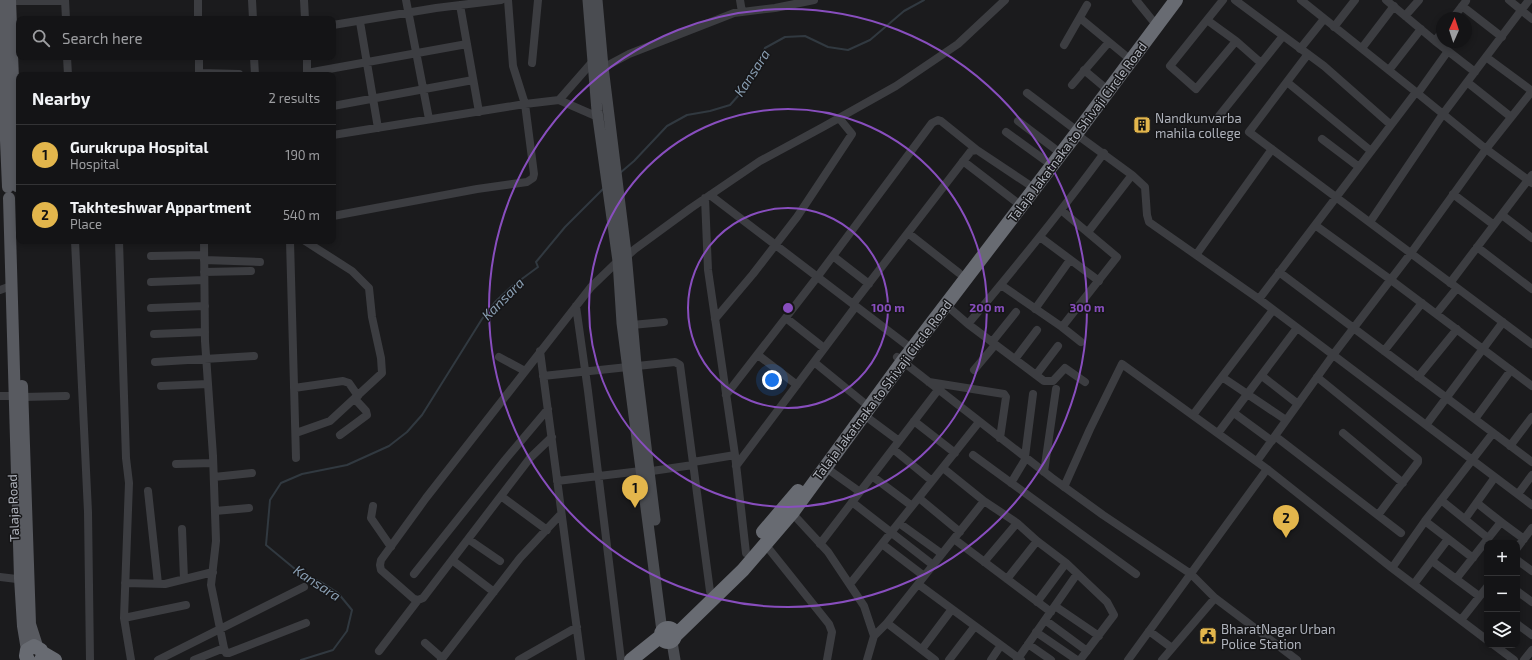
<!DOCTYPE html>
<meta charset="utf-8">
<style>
:root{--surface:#141416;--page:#212123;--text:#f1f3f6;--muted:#9d9ea1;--line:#333335;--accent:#e3b64c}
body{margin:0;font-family:"Exo 2",sans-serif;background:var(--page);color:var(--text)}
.controls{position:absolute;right:12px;bottom:12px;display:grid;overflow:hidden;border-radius:8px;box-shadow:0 2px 6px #0003}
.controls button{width:36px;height:36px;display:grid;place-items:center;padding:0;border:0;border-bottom:1px solid var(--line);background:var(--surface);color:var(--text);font:20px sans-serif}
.compass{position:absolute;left:1436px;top:12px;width:36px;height:36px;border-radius:50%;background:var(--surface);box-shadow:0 2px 6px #0003;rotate:3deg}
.you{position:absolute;left:772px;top:380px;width:14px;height:14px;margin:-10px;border:3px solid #fff;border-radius:50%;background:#1a73e8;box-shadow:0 0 0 6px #1a73e833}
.badge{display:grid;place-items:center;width:26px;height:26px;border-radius:50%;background:var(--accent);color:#111;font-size:13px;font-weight:700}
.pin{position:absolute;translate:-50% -33px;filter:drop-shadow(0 1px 2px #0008)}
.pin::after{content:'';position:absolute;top:21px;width:14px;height:12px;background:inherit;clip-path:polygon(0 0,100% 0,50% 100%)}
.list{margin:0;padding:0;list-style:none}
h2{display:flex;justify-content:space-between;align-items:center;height:52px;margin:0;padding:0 16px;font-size:17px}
h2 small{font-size:13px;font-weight:400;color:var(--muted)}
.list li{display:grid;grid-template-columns:26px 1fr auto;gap:12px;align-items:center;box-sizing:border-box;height:60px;padding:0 16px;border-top:1px solid var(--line)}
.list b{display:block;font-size:15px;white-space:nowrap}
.list p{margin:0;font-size:13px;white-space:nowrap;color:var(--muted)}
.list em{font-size:13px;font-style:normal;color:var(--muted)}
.icon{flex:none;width:22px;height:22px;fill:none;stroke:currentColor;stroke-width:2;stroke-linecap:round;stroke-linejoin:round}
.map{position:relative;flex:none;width:1532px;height:660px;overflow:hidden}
.search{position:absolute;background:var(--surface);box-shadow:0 2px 6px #0003;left:16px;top:16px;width:320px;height:44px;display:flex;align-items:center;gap:10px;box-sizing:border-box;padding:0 14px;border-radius:8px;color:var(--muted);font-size:15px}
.panel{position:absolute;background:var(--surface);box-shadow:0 2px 6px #0003;left:16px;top:72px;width:320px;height:172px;border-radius:8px}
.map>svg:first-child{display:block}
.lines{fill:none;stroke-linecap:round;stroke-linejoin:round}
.stream{stroke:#313940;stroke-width:2}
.street{stroke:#3c3d41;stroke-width:8}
.secondary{stroke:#4a4c51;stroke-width:11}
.primary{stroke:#585a60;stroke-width:12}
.highway{stroke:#686b72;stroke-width:14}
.ring{fill:none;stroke:#884ebe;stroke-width:2}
.labels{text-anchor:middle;stroke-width:3;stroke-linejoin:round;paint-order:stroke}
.poi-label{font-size:13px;fill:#aeb2bb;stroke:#161618;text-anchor:start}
.street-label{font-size:13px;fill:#aeb2bb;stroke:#161618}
.water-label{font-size:14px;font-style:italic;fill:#899eb2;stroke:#161618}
.centre{fill:#884ebe;stroke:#161618;stroke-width:2}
.ring-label{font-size:12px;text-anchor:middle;font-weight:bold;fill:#884ebe;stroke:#161618;stroke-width:3;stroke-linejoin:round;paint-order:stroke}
</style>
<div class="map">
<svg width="1532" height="660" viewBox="0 0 1532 660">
<rect width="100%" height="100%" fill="#1b1b1d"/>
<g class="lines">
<!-- stream -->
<path class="stream" d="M620 173 634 161 667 126 687 115 710 111 730 105 746 87 758 69 765 48 785 37 805 36 828 47 848 50 870 40 904 11 924 0
M301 660 333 650 347 631 352 610 338 593 321 582 301 574 266 545 270 500 281 483 302 474 347 465 389 446 407 432 422 415 482 319 495 302 511 287 538 267 536 262 565 227 603 189"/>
<!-- street -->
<path class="street" d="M65 0 66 19
M198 0V19
M252 0 253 19
M304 0 305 19
M406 0 429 119
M740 0 742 12
M1136 0 1153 21
M1223 0 1170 66 1196 89 1236 41 1261 63
M1235 0 1324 66 1391 125
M1301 0 1416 92 1486 149 1528 180 1532 175
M1386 0 1435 41 1442 32
M1509 0 1532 19
M11 1H65
M460 5 479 112
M1462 6 1502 37
M1405 16 1419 0
M1080 18 1126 56
M1453 18 1466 1
M1207 20 1236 41
M360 22 378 128
M333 25 436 8 501 0
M1334 27 1355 0
M1435 41 1475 72
M1064 45 1087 5
M1362 48 1394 6
M1300 49 1324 19
M1308 54 1249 132 1532 344
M67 57 68 75
M199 57V75
M254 57 255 75
M1486 57 1532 91
M532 63 538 0
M599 70 629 54 734 13 775 8 814 0
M1084 70 1103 86
M1389 70 1421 29
M199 73 239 74
M307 73 467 44
M307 75V57
M1287 82 1371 151
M1467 82 1511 117
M1072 85 1109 42
M1027 93 1072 127
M1418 93 1448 51
M559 100 594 60
M333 106 473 80
M1219 116 1283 36
M1018 121 1055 149
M1006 132 1046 161
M1076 134 1132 175 1145 187 1147 215 1149 222 1259 299 1532 505
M333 135 525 104 559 100 598 117
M1322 139 1359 167
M963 161 1015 201
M1453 194 1494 225
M710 195 912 349
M705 198 708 270 735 455 746 553
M1502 215 1532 238
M333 216 477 189 527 182 533 178 534 174 525 104 513 66 508 0
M1370 222 1443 114 1529 0
M1315 225 1391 280 1532 386
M1088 232 1132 175
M908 233 959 273
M1040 237 1099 281
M75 241 88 512 90 660
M119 241 126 458 129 483 124 618 131 660
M204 241 205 341 213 456 216 541 211 585 224 648 226 653H229L306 623
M290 241 296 458
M1477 247 1532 289
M1196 255 1272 149
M151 256 204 255
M833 256 869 284
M204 260 260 262
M204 272 251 271
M1279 272 1532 462
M151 282 204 280
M1450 283 1528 180 1532 183
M1001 285 1062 327 1117 257 1061 210
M0 290 11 286
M1259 299 1416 92
M853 304 971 151 977 150 1028 184
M946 305 968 324 1044 381H1053L1065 368 1085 382
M576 306 588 391 621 660
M151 308 205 306
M1035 309 1070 260
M1436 314 1457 288
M786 318 824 348
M715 319 753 274 797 217 852 134 839 118
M968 324C1015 268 1061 212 1104 153
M632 325 664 322
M1062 327 1081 342
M154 334 205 332
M992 342 1016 312
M540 351 581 660
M1384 351 1422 303
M758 355 797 385
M499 357 525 371
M897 357 1052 478 1103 515 1191 574 1215 598 1297 660
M1015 359 1037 330
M155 362 254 356
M814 362 863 402
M974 370 995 345
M1036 375 1058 346
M543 376 675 362 680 365 710 591
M1262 376 1298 404
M1222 377 1286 420
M1317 377 1418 459V462L1378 515
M1418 377 1457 329
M929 382 1004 394 1006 397 1000 438
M161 386 208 384
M294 388 343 381 349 383 358 396
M726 395 818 276 932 123 938 120 941 121 977 150
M0 396H19
M23 397 66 396
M1234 413 1272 441
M864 415 899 441
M1193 415 1273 310
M1475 419 1511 370
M914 421 955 453
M1426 425 1503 322
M296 433 330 421 382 373 381 358 372 317 369 288 352 271 305 241
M1218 433 1297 328
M1343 433 1403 483
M340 435 367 415 366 411 355 399
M1275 436 1401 533
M552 437 530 458 423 598 418 600 414 599 381 570 380 565 381 560 426 498 591 287 618 261 626 257 635 249 691 208 760 161 823 127 896 86 958 44 1005 0
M1510 446 1532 417
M893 449 932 481
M973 455 1136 574
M1025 457 1033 394
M1257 461 1333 355 1411 253 1486 149 1532 91
M693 462 735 455
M176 464 213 463
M736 466 856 306
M825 467 860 492
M1267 469 1392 568
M645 472 693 465
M1044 472 1056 389
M872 476 912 506
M214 477 252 473
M557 481 641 471
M1011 483 1026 458
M1064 487 1090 429 1122 364 1267 469 1128 660
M148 491 158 584
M1518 494 1532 475
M501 496 547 530
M919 498 960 532
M1441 500 1488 538
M984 501 1017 523 1037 541 1066 563 1107 602 1114 615 1080 660
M852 502 933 565
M1477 503 1501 522
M373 506 371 518 391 547
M215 511 249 508
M792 513 828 552 864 606 874 636 867 660
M1465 519 1495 477
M1425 521 1473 558
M899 523 942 554
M182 529 184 579
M468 539 500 561
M954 539 1051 612
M765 544 829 624 832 632 827 660
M820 544 938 390
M882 544 924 576
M1517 548 1532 528
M452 560 494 592
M1517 560 1532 571
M1432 561 1456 579
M984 562 1017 523
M414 574 505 460 548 409
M0 577 25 580
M1007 579 1037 541
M125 583 165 584 213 572
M850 584 979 422
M918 584 1021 660
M1414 584 1448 539
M1517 591 1532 602
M1479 596 1456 579 1501 522 1524 539
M1037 602 1066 563
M1055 606 1099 636
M124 618 186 605
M1045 620 1087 651
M1461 620 1487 587
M887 623 935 660
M1517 624 1532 635
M1149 631 1172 648
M1036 632 1077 660
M874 636 887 623 984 501 943 468
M1487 640 1392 568 1425 521 1493 433
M425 643 442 658
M1028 644 1051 660
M1494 645 1514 660
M922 649 952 609
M379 651 418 600
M158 660 304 587
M194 660 224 648
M441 660 520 558 561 514
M519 660 577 627
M949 660 975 626
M991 660 1001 645
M1017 660 1077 574
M1162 660 1215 598
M1524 660 1532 650"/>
<!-- secondary -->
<path class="secondary" d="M588 0 597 111 618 261 622 323 662 631
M597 0 603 67 626 253 636 365 655 520
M672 642 675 660"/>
<!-- primary -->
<path class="primary" d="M0 0 8 187
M10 0 17 186
M9 198 20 578 23 626 27 650
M22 386 30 624 37 646"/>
<!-- highway -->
<path class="highway" d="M763 532 798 491
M661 635a7 7 0 1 1 14 0a7 7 0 1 1-14 0Z
M676 635 743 570 792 513 903 361 1076 134 1176 0
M43 653 55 660
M28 660 26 656 27 650 34 646 41 650 43 655 41 660
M631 660 661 636"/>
</g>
<!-- distance rings -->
<g class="ring">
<circle cx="788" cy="308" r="100"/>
<circle cx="788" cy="308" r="199"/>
<circle cx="788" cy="308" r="299"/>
</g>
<!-- icons -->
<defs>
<symbol id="building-square" viewBox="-11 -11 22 22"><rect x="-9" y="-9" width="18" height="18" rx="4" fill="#e3b64c" stroke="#161618"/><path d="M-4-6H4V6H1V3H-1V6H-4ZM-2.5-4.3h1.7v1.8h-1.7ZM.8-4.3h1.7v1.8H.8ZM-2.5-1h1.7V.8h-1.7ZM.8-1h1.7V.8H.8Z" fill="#111"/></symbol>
<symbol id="civic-square" viewBox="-11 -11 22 22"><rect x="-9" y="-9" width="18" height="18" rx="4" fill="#e3b64c" stroke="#161618"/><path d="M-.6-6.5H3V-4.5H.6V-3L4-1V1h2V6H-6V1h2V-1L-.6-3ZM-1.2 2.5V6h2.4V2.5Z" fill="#111"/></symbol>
</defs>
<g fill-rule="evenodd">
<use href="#building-square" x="1132" y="115" width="20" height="20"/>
<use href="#civic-square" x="1198" y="626" width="20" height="20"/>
</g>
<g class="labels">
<!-- poi labels -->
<g class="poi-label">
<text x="1155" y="123">Nandkunvarba<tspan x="1155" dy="15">mahila college</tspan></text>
<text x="1221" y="634">BharatNagar Urban<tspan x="1221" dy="15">Police Station</tspan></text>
</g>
<!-- street labels -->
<g class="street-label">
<text transform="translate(1077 132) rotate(-53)" y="5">Talaja Jakatnaka to Shivaji Circle Road</text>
<text transform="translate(882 390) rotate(-53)" y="5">Talaja Jakatnaka to Shivaji Circle Road</text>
<text transform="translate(13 508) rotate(-92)" y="5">Talaja Road</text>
</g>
<!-- water labels -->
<g class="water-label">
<text transform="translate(752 73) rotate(-57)" y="5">Kansara</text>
<text transform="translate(503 299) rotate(-45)" y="5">Kansara</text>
<text transform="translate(317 583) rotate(33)" y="5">Kansara</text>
</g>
</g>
<circle cx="788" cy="308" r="6" class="centre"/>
<g class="ring-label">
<text x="888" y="312">100 m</text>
<text x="987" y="312">200 m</text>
<text x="1087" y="312">300 m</text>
</g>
</svg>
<div class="controls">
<button>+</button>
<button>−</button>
<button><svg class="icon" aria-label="layers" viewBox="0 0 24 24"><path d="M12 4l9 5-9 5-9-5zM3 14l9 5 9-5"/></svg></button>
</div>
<svg class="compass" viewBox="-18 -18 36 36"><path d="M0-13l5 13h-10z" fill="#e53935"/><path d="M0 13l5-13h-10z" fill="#9d9ea1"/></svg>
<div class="you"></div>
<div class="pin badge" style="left:635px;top:508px">1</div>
<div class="pin badge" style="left:1286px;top:538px">2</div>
<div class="search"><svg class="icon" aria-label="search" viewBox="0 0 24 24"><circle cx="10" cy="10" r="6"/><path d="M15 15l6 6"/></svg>Search here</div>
<section class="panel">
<h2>Nearby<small>2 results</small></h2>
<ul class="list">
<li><span class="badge">1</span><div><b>Gurukrupa Hospital</b><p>Hospital</p></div><em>190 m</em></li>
<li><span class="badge">2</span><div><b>Takhteshwar Appartment</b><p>Place</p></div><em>540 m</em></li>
</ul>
</section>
</div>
